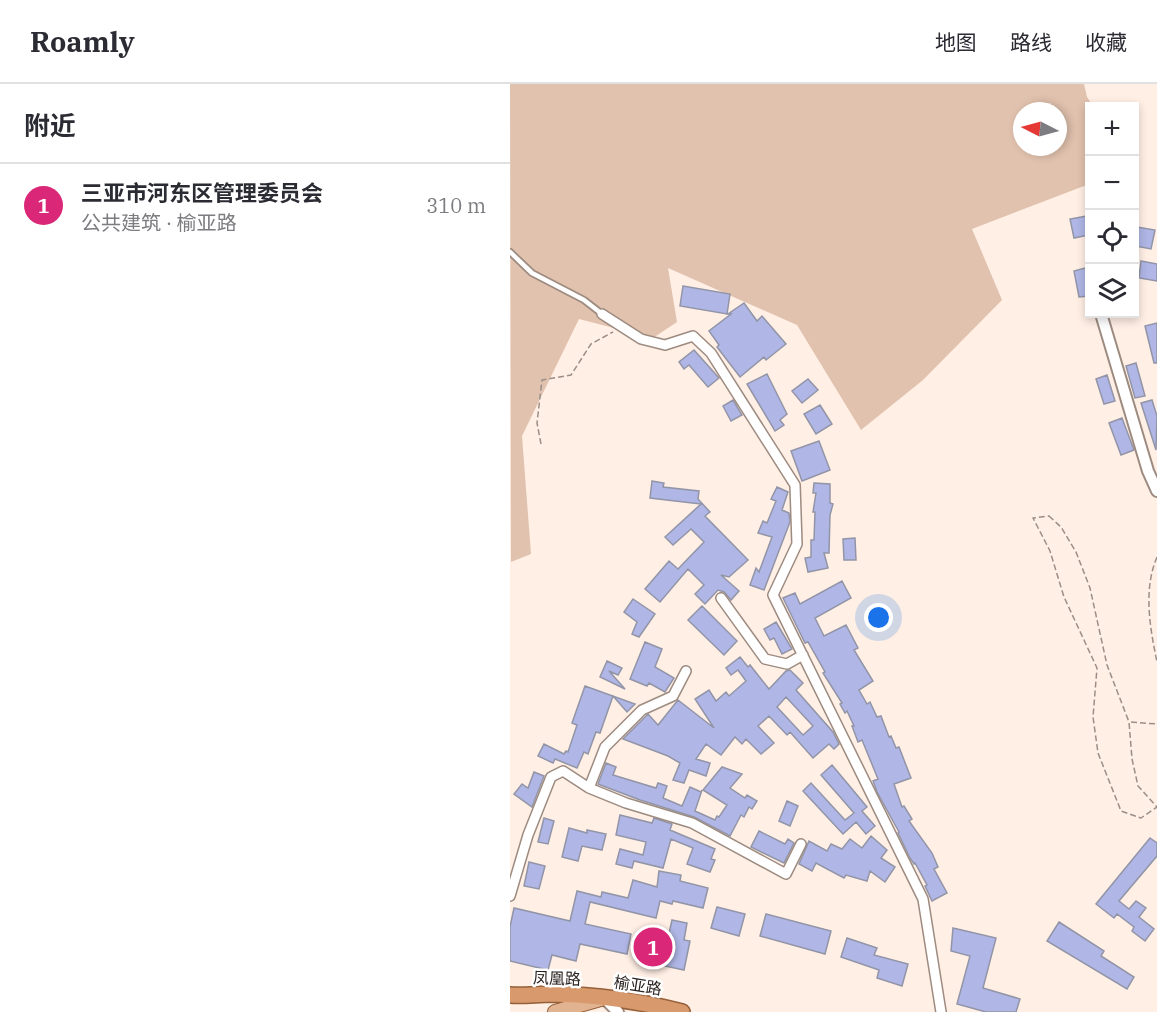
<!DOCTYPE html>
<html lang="zh">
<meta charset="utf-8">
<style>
:root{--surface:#fff;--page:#f7f7f7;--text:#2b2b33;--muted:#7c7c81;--line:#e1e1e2;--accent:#db2777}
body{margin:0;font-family:"IBM Plex Serif","Noto Sans SC",serif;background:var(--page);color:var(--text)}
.controls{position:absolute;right:18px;top:18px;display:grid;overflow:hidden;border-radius:0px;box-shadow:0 3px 9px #0003}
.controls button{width:54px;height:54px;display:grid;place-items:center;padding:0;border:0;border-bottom:2px solid var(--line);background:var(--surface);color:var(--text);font:30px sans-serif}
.compass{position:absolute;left:503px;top:18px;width:54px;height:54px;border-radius:50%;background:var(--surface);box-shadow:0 3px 9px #0003;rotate:276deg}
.you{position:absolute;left:369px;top:534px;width:21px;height:21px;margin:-15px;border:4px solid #fff;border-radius:50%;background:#1a73e8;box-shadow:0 0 0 9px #1a73e833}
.badge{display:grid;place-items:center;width:39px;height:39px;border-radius:50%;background:var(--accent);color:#fff;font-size:20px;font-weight:700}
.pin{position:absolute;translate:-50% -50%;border:3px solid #fff;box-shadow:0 2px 6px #0006}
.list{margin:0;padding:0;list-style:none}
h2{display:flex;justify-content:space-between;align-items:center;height:78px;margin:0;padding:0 24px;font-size:26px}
h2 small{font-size:20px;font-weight:400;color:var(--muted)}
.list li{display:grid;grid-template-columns:39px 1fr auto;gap:18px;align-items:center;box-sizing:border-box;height:84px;padding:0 24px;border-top:2px solid var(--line)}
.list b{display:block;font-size:22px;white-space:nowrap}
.list p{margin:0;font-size:20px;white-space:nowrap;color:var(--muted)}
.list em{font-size:20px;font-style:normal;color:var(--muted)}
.icon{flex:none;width:33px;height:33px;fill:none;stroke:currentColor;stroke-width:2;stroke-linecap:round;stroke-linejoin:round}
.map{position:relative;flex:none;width:647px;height:928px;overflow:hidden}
header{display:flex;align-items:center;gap:36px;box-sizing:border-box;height:84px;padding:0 30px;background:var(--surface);border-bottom:2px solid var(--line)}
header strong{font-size:28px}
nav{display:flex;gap:33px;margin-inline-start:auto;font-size:21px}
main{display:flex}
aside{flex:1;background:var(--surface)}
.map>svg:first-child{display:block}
.green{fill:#e1c2ae;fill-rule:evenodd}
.building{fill:#b0b6e5;stroke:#9295a7;stroke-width:1.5;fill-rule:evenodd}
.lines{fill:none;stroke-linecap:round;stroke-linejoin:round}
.service-casing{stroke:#9d8b80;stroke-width:8}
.minor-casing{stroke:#9d8b80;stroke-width:12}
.tertiary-casing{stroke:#9d8b80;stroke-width:14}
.primary-casing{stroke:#955f39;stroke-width:16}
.trunk-casing{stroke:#955f39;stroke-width:18}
.path{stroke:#9a8f88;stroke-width:1.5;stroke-dasharray:6 3;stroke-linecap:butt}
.service{stroke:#fff;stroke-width:4.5}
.minor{stroke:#fff;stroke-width:9}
.tertiary{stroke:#fff;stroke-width:10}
.primary{stroke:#e2b391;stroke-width:14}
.trunk{stroke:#d89a6c;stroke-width:15}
.labels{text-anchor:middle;stroke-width:5;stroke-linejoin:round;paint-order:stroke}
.street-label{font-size:16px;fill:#2a231f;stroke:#fff}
</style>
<header>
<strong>Roamly</strong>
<nav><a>地图</a><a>路线</a><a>收藏</a></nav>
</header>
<main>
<aside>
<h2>附近<small></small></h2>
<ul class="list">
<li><span class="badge">1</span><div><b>三亚市河东区管理委员会</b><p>公共建筑 · 榆亚路</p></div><em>310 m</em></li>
</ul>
</aside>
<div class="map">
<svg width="647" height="928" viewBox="0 0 647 928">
<rect width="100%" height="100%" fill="#ffefe5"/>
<!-- green -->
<path class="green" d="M0 0H574L577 13 583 22H580L579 104 574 102 462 145 492 216 413 296 351 346 287 241 158 184 167 238 143 254 69 235 12 352 21 470 1 478ZM512 27H548V63H512Z"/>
<!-- building -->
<path class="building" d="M577 132 579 151 564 154 560 135Z
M627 143 645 146 641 165 625 162Z
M631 177 647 180V197L629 194Z
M579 183V212L569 213 564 187Z
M173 202 220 210 217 230 170 222Z
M234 219 247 237 252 232 276 260 256 276 254 273 230 293 207 263 209 261 199 247 221 230H218Z
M647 239V279H644L635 242Z
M184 266 209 294 198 303 179 281 174 285 169 278Z
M626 279 635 312 625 314 616 282Z
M257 290 277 330 270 336 274 341 265 347 237 300Z
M597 291 605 317 594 320 586 295Z
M298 295 308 306 292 319 282 307Z
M223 316 232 331 221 337 213 322Z
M642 316 647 332 646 366 631 319Z
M310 321 322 340 306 350 294 330Z
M612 334 624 366 611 371 599 339Z
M309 357 320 386 292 397 281 367Z
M142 397 154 399 153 403 189 407 188 415 200 428 195 432 238 476 219 493 211 491 229 507 221 516 214 508 208 506 195 520 185 510 194 501 178 485 150 518 135 505 159 477 168 485 194 458 181 445 163 461 155 453 191 420 140 414Z
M304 399 320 400V419L323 420 320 431 319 469H314L318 484 298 488 295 474 301 473V456H304L305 428H303L306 409H303Z
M267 403 278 408 272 426 279 429 280 438 254 506 240 501 246 484 249 488 262 453 248 449 253 437 257 439 266 417 261 415Z
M345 454 346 476H334L333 455Z
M332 497 341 514 305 534 314 552 336 541 348 564 344 566 363 597 349 606 357 620 360 618 367 633 371 632 379 653 381 652 386 664 389 663 401 694 384 700 392 723 394 722 402 735 399 737 422 769 428 783 424 785 437 809 422 817 415 802 417 801 405 779 404 780 400 774 388 749 389 748 367 708 363 697 368 695 352 656 348 658 342 642H344L337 627 335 629 330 620 332 619 313 589 315 588 298 558 295 559 273 514 285 509 290 520Z
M123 515 145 530 129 553 122 550 127 538 114 528Z
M192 522 227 557 214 571 178 536Z
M266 538 282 565 272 570 264 554 260 556 254 545Z
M135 558 152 565 145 583 164 594 155 608 139 599 137 602 120 595Z
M230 573 238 583 240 581 259 605 276 587 280 586 293 599 286 606 323 648 329 660 324 665 319 660 303 674 280 648 277 651 259 632 248 642 264 659 251 670 236 655 232 660 225 653 211 671 196 660 186 675 200 679 196 692 179 686 174 699 163 696 170 679 158 672 113 655 138 630 148 641 168 616 204 644 185 615 199 606 206 617 216 608 219 612 236 597 228 586 221 591 216 584ZM276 613 303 642 293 651 267 623Z
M97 577 112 584 108 591 99 587 115 605 90 593Z
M75 602 125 620 117 628 103 612 90 649 86 648 78 670 74 668 67 684 45 675 43 679 28 672 34 660 54 670 56 667 58 668 67 641 62 639Z
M96 679 106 683 103 691 146 704 148 699 157 702 153 714 172 722 180 703 191 708 192 706 185 727 205 736 207 732 209 733 217 721 193 706 212 683 232 690 220 704 235 714 237 711 247 717 242 725 239 723 234 733 231 731 220 752 184 733 130 716 88 700Z
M322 681 357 723 352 727 365 742 356 750 346 738 333 750 293 707 301 699 335 736 344 729 311 691Z
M24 688 34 692 22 723 4 710 12 700 18 704Z
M277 717 288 722 280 742 269 737Z
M110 731 142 739 144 734 162 740 160 746 205 765 201 775 205 776 200 788 177 780 183 764 161 755 153 784 124 777 122 784 106 780 110 765 133 771 136 758 106 751Z
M34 734 44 737 38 760 28 758Z
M59 744 77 749V746L96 750 92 766 72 762 68 777 52 773Z
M249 747 275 760 278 755 284 759 274 779 241 763Z
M361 752 377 766 371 774 385 783 375 798 360 787 357 797 336 791 334 794 306 779 302 787 289 780 299 757 317 767 321 760 332 765 340 755 352 764Z
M640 754 647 759V772L609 817 619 825 626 817 636 824 629 833 644 845 635 857 622 847 624 843 607 830 604 834 586 820Z
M19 778 35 782 29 805 14 802Z
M149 787 171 791 170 797 198 804 193 824 163 817 162 820 150 817 146 834 80 818 75 840 121 850 117 870 70 860 66 877 42 871 38 886 0 877V843L4 824 60 837 67 807 91 813 92 808 118 814 123 796 147 803Z
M207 823 235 830 229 852 201 844Z
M256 830 321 847 315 870 250 852Z
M162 836 177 839 174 856 180 857 174 886 132 877 138 850 158 854Z
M549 838 594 867 591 872 624 893 617 905 537 857Z
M443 844 486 854 473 904 510 915 506 928H476L447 920 460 872 441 867Z
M337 854 367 864 364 871 398 880 392 902 367 894 369 886 331 873Z"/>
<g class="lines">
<defs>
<path id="service" d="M0 168 22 189 74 216 92 230"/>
<path id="minor" d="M92 230 131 255 155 261 183 252 201 269 285 401 287 460 263 511 413 815 431 928
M211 514 255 575 277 580 293 571
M79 704 116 719 182 739 276 790 291 760
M0 812 18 751 41 693 53 687 79 704 95 663 132 626 163 612 176 587"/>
<path id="tertiary" d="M593 230 592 233 638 387 647 407
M94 914 108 928"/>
<path id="primary" d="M45 928 94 914"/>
<path id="trunk" d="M0 911C14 912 28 910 42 910 86 911 130 917 172 928"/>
</defs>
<!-- service casing -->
<use href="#service" class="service-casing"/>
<!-- minor casing -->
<use href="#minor" class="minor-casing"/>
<!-- tertiary casing -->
<use href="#tertiary" class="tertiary-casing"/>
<!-- primary casing -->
<use href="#primary" class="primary-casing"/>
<!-- trunk casing -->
<use href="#trunk" class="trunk-casing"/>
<!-- path -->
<path class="path" d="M31 360 27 339 32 296 61 291 81 260 103 248
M539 432 551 443 566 468 580 504 597 581 619 638 622 675 628 702 647 723 631 734 611 727 588 669 583 633 587 584 554 513 540 467 523 434Z
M647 473C633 506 640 544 647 578
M621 638 647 640"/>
<!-- service -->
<use href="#service" class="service"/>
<!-- minor -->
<use href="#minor" class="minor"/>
<!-- tertiary -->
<use href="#tertiary" class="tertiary"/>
<!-- primary -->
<use href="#primary" class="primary"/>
<!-- trunk -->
<use href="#trunk" class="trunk"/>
</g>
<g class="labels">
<!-- street labels -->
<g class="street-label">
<text transform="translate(47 894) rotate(2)" y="6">凤凰路</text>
<text transform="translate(128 901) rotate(9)" y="6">榆亚路</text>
</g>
</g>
</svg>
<div class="controls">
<button>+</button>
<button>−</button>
<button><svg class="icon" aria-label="locate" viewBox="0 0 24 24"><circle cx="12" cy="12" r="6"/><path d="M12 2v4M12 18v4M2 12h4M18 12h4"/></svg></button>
<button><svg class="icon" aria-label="layers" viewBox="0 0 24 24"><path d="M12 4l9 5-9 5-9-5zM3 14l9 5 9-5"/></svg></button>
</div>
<svg class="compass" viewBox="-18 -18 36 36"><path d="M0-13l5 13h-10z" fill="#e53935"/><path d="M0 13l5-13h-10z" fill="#7c7c81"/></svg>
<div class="you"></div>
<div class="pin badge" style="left:143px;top:863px">1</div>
</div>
</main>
